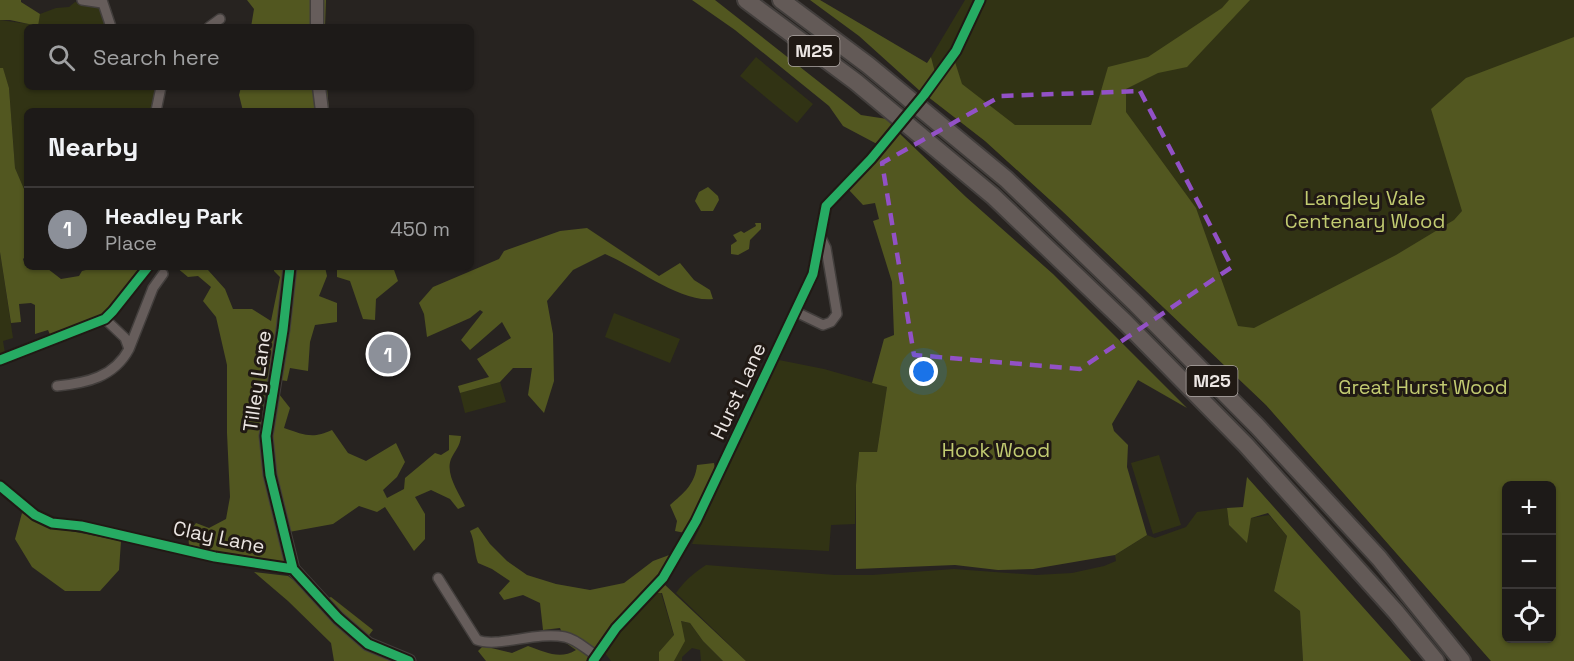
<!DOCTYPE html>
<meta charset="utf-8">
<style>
:root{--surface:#1d1a18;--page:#2a2725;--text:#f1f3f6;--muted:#a0a1a2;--line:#3b3837;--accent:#8c9099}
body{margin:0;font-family:"Space Grotesk",sans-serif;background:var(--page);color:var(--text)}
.controls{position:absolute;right:18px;bottom:18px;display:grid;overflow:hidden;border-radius:9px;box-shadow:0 2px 4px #0004}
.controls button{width:54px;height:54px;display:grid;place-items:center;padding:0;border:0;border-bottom:2px solid var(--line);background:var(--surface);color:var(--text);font:30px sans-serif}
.you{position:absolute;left:924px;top:372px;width:21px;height:21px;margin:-15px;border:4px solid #fff;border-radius:50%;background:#1a73e8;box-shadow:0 0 0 9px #1a73e833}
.badge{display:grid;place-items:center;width:39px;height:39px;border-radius:50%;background:var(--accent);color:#fff;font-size:20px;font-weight:700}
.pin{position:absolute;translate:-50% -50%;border:3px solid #fff;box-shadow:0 2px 6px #0006}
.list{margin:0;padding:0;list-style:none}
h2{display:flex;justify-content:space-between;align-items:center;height:78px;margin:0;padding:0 24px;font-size:26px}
h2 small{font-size:20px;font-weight:400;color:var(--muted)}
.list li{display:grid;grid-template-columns:39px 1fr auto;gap:18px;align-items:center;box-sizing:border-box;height:84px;padding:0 24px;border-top:2px solid var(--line)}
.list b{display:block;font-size:22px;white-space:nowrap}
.list p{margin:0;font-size:20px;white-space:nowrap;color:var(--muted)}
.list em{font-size:20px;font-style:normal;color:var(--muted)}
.icon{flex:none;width:33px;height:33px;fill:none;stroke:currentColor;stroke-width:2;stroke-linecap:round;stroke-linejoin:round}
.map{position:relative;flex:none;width:1574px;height:661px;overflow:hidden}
.search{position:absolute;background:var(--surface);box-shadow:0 2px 4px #0004;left:24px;top:24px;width:450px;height:66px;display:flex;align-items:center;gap:15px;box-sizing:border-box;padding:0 21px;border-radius:9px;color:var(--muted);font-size:22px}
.panel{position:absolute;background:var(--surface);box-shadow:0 2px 4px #0004;left:24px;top:108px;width:450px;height:162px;border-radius:9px}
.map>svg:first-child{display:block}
.green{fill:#313314;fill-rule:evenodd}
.forest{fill:#525720;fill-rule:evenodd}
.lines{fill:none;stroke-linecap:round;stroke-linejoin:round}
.minor-casing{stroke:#423e3c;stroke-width:12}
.tertiary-casing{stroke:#423e3c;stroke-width:15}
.motorway-casing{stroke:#423e3c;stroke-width:20}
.minor{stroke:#665d5b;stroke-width:9}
.tertiary{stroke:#665d5b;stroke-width:12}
.motorway{stroke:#635a57;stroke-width:16}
.cycleway-casing{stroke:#201914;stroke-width:13}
.cycleway{stroke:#26ab63;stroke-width:9}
.marked{fill:none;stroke:#9251c6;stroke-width:4.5;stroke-dasharray:12 8;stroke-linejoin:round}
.labels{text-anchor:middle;stroke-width:6;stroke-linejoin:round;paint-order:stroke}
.shield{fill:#201914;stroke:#afa8a5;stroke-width:1.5}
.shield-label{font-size:18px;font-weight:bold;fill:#ece6e3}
.park-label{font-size:20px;fill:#c2cb71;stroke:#201914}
.street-label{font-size:20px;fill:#ece6e3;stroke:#201914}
</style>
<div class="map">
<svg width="1574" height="661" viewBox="0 0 1574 661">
<rect width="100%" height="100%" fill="#272320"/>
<!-- green -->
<path class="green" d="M965 0H974L957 43 935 72 931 57Z
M986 0H1574V661H1491L1266 405 1060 209 985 141 927 96 955 62ZM1506 486H1552V638H1506Z
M75 2 99 7 106 27H27V87H156L152 111H27V196L15 168 9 88 3 69 0 68V20L36 25 40 14 56 8 69 7Z
M756 57 813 104 797 123 740 76Z
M0 252 13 338 3 341 5 353 0 356Z
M614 313 680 339 670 363 605 337Z
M779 360 824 369 887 387 877 452H859L856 485 855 524 831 525 829 551 692 544Z
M500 382 506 402 465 413 460 393Z
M1159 455 1181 525 1153 534 1131 463Z
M1227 508 1229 525 1246 542 1251 518 1269 515 1287 536 1274 591 1300 611 1303 661H746L676 593C684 581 694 573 706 565L835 575H872L954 569 1036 575 1072 573 1104 566 1116 561 1115 555 1147 535 1155 538 1186 527 1197 512Z
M651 593H661L674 636 659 652V661H611L604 652 621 628Z
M680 621 690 623 703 641 723 661H701L700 650 692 648 682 657V661H674Z"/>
<!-- forest -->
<path class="forest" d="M0 0H21V2L40 14 38 26 10 20H0Z
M247 0H326L325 27H251L254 9Z
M692 0H715L861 115 887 119 892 125 877 144 843 126 829 106 735 30Z
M810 0H820L927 63 931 57 935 72 920 91 859 36Z
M1229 0H1250L1187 67 1158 73 1126 89V112L1196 208 1238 326 1254 328 1396 255 1454 220 1462 211 1431 109 1466 78 1574 37V661H1491L1266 405 1060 209 985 141 927 96 955 62 962 84 1015 125H1091L1108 67 1148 57 1222 8ZM1506 486H1552V638H1506Z
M0 68H3L9 88 15 168 27 196V255L23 259 25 266 48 269 61 279 79 276 82 271 97 267H140L107 311 89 323 51 337 48 330 35 334V305L31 303 19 304 21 322 11 323 0 252Z
M241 87H327L329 111H243L239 95Z
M899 133 966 197 1053 274 1187 408 1138 380 1112 424 1114 431 1128 445 1127 467 1147 535 1115 555 1033 569 998 570 955 565 856 569V485L859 452H877L887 387 872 383 884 339 894 335 892 282 873 221 879 219 875 203 863 205 849 190 875 163Z
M708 187 718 196 719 200 713 211H701L695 201 699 192Z
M755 223H761V229L750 240 749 249 738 255 731 254V245L737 241 733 235 741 231 744 233 756 226Z
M587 228 659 276 680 263 694 280 710 290 713 299C680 303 635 266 605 254L573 270 547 301 553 334 554 381 544 413 528 395 532 368H513L500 382 460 393 458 386 489 377 477 359 511 338 502 322 470 350 461 340 483 312 480 310 470 318 427 337 424 314 419 303 433 287 499 259 504 251 560 231Z
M176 267H209L208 270 225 289 233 309H252L271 321 280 277 274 271V267H286L262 436 286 557 283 563 237 557 189 545 188 534 196 523 209 528 226 519 230 497 227 433V365L216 317 203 301 211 287 198 276 188 277Z
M297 267H325L327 276 319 296 337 303V322L315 325 310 342 308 371 290 368 287 381 280 380Z
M337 267H393L398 281 376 299 375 320 363 319 350 281 337 277Z
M279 394 290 408 284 428C304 435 313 439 332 430L348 453 366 461 396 443 405 462 397 477 383 490 387 498 404 489 405 478 435 453 441 455 449 450V435L461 436C460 447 455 450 451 459 445 474 459 493 465 506L458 509 450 499 431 490 415 497 425 514V539L414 551 385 507 377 512 359 506 333 524 289 532 275 475 270 439Z
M714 463 715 470 685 533 675 531 677 521 670 505C684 493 695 484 697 465Z
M1247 477 1411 661H1303L1300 611 1274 591 1287 536 1268 513 1251 518 1247 543 1229 525 1227 508 1243 507Z
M22 513 46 526 121 541 119 570 100 591H65L32 567 15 539Z
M478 527 490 544 507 561 527 575 556 584 590 590 624 583 653 561 672 554 663 570 646 587 610 629 601 645 586 661H486L478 651 483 646 512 653 528 646C545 652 560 660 576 650L566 643 560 628 543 630 540 603 523 595 504 600 499 593 510 581 492 569 478 563C474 552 475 542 470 531Z
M254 572 288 576 303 587 316 603 331 597 373 630 363 643 398 661H334L331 643 288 601Z
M663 583 746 661H723L703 641 690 623 681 621 685 641 674 661H659V652L674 635 662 593H651Z"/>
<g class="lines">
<defs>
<path id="minor" d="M82 0 102 3
M102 0 111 27
M209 27 220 19
M924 95 956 51 980 0
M156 111 161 87
M796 312 823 325 831 322 837 314 826 248 820 236
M129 349 153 288 163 274
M0 360 105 319 113 311 148 267
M57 386C87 383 114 377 129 349L125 338 105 319
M0 486 35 515 52 523 81 526 215 557 293 569
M438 578 477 640C498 648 536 631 565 637 576 639 587 650 597 656
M593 661 616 628 663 578 696 521 813 274 826 206 871 159 895 130"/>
<path id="tertiary" d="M317 27V0
M319 87 322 111
M290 267 283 330 266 436 270 475 293 569 338 618 368 644 409 661"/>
<path id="motorway" d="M746 0 856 82 993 196 1126 323 1246 445 1396 612 1436 661
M781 0 868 65 1006 179 1136 304 1257 426 1379 558 1462 661"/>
</defs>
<!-- minor casing -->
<use href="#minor" class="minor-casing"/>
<!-- tertiary casing -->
<use href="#tertiary" class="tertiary-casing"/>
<!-- motorway casing -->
<use href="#motorway" class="motorway-casing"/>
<!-- minor -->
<use href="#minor" class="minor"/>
<!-- tertiary -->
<use href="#tertiary" class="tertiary"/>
<!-- motorway -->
<use href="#motorway" class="motorway"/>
<defs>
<path id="cycleway" d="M290 267 283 330 266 436 270 475 293 569
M0 360 105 319 113 311 148 267
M0 486 35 515 52 523 81 526 215 557 293 569 338 618 368 644 409 661
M593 661 616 628 663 578 696 521 813 274 826 206 871 159 924 95 956 51 980 0"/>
</defs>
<!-- cycleway casing -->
<use href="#cycleway" class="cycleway-casing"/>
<!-- cycleway -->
<use href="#cycleway" class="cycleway"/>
</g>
<!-- marked area -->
<path class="marked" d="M1140 91 1232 267 1080 369 914 355 882 163 1001 96Z"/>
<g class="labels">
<!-- shield labels -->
<g class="shield">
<rect x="788.5" y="36" width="51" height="30" rx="4.5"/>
<rect x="1186.5" y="366" width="51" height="30" rx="4.5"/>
</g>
<g class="shield-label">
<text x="814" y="57">M25</text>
<text x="1212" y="387">M25</text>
</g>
<!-- park labels -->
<g class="park-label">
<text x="1365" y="205">Langley Vale<tspan x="1365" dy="23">Centenary Wood</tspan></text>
<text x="1423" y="394">Great Hurst Wood</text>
<text x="996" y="457">Hook Wood</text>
</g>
<!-- street labels -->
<g class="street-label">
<text transform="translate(257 381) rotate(-82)" y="7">Tilley Lane</text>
<text transform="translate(738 391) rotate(-65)" y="7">Hurst Lane</text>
<text transform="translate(219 537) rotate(12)" y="7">Clay Lane</text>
</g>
</g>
</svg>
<div class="controls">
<button>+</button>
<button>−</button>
<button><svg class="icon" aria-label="locate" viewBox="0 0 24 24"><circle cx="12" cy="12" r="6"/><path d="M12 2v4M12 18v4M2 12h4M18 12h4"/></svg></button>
</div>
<div class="you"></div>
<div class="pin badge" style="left:388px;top:354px">1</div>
<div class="search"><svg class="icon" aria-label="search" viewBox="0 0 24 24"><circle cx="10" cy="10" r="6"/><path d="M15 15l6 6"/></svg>Search here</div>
<section class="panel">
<h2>Nearby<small></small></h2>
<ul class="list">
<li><span class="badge">1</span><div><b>Headley Park</b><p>Place</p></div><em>450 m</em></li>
</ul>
</section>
</div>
